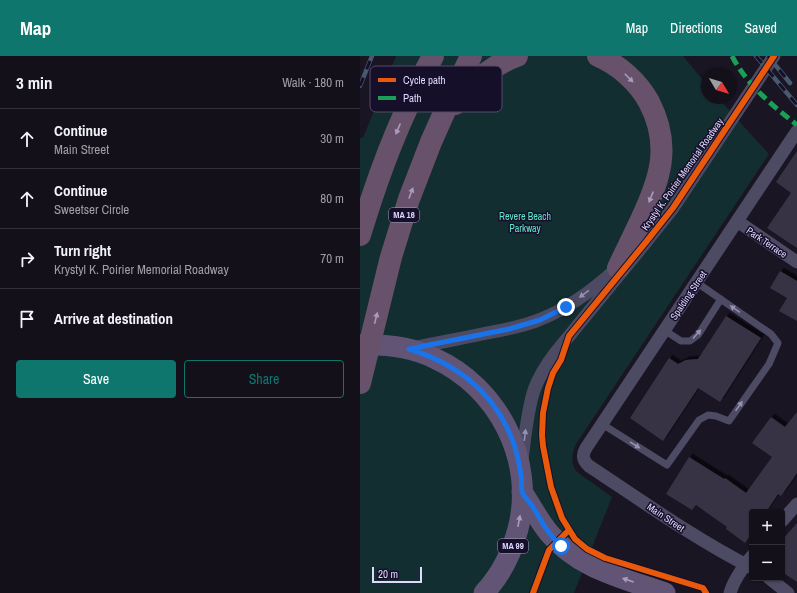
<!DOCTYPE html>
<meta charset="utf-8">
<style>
:root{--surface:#13101a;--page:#1c1923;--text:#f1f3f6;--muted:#9d9da2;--line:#323039;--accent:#0f766e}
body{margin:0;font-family:"Archivo Narrow",sans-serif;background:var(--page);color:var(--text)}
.controls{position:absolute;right:12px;bottom:12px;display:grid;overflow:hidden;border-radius:4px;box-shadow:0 1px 3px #0004}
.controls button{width:36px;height:36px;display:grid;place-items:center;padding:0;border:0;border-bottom:1px solid var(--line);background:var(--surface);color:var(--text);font:20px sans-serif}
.compass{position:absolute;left:341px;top:12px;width:36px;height:36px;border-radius:50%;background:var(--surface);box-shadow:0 1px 3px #0004;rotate:128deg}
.scale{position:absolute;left:12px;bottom:10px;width:50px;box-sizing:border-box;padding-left:4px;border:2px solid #dfd8ff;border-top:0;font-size:11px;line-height:14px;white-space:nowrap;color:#dfd8ff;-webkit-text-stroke:3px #160f29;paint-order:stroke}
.stop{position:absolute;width:12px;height:12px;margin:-9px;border:3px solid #1a73e8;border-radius:50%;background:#fff}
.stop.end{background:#1a73e8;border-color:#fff;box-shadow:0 1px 4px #0008}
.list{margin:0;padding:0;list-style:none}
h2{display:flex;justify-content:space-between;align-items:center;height:52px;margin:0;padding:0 16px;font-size:17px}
h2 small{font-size:13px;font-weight:400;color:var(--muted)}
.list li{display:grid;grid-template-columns:26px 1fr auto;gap:12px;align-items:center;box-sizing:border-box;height:60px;padding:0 16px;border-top:1px solid var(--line)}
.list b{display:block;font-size:15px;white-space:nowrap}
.list p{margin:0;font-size:13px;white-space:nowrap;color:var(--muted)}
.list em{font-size:13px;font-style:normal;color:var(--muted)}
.actions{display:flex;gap:8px;padding:12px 16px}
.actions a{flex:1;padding:9px 0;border:1px solid var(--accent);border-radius:4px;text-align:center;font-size:14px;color:var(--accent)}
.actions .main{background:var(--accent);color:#fff}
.icon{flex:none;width:22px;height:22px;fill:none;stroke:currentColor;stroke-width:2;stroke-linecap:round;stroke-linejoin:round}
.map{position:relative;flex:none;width:437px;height:537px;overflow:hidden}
header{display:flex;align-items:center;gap:24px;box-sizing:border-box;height:56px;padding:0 20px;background:var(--accent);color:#fff}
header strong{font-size:19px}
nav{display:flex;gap:22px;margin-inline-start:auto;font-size:14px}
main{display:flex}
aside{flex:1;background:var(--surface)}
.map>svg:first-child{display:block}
.green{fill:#132e31}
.building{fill:#383345;filter:url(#shadow)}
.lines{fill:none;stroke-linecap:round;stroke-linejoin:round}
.lane{stroke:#4d4a64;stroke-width:7}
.street{stroke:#4d4a64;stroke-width:13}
.primary{stroke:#625475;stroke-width:21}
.highway{stroke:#68516a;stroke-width:22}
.rail-casing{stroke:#46596e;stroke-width:4.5}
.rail{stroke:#160f29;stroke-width:3;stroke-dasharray:9;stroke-linecap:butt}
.quiet{stroke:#1a9f57;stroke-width:5;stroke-dasharray:10 5;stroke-linecap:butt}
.cycleway-casing{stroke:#160f29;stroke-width:8}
.cycleway{stroke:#e8590c;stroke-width:6}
.oneway{fill:#a99bbc}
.oneway2{fill:#9691b2}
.oneway3{fill:#a79dc1}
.route{stroke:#1a73e8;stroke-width:5}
.labels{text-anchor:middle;stroke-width:3;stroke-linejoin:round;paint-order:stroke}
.shield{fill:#160f29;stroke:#a39cbf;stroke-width:1}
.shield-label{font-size:9px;font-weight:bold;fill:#dfd8ff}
.street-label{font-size:10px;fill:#dfd8ff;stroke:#160f29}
.park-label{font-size:10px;fill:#5fe4cc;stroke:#160f29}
.key{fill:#160f29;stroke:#524b69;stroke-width:1}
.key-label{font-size:11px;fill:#dfd8ff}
</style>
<header>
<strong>Map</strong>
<nav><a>Map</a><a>Directions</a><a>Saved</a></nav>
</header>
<main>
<aside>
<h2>3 min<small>Walk · 180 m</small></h2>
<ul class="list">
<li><svg class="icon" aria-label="ahead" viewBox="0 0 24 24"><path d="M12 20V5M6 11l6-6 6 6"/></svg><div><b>Continue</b><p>Main Street</p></div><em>30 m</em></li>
<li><svg class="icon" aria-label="ahead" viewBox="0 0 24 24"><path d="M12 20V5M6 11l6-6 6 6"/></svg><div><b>Continue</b><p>Sweetser Circle</p></div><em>80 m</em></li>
<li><svg class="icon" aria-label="right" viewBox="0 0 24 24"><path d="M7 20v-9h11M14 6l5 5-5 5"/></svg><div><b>Turn right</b><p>Krystyl K. Poirier Memorial Roadway</p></div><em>70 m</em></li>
<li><svg class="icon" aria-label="arrive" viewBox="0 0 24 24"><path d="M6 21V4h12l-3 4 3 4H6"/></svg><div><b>Arrive at destination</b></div></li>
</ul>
<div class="actions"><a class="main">Save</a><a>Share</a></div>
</aside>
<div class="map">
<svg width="437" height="537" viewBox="0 0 437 537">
<defs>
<filter id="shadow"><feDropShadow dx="3.5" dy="-3.5" stdDeviation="0" flood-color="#0009"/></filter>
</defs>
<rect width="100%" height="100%" fill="#191523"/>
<!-- green -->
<path class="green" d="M36 0H323L347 29V42H358L409 98 216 388C212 398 210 407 217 416L252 441 214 537H0V82H3Z"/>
<!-- building -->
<path class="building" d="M437 95V192L407 172 431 137 416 126Z
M420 215 437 225V265L419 255 427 242 410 232Z
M366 260 401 282 360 346 338 332 303 385 270 362 309 302 318 308 326 304 338 303Z
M437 356V417L421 440 418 438 406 456H392V477L385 487 366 473 367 471 336 449 332 454 306 438 329 401 364 423 365 422 386 437 412 401 392 387 411 361 425 371Z
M437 467V526L422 516V484Z"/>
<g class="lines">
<!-- lane -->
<path class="lane" d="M304 274 321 285H330L338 279 361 243
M242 368 307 409 339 364 348 359 356 360 369 365 409 308 418 287 411 278 336 226"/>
<!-- street -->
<path class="street" d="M377 165 437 206
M53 292C76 287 99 283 122 278 142 274 163 271 181 263 209 252 233 234 255 214
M162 404C165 380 167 356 174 334 179 320 187 308 196 296L286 186 313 152 414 0
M422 465 437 448
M392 512C335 483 282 445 229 410 222 404 222 399 226 392L437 75
M409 522 428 537
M370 537C374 523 383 511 392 500"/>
<!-- primary -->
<path class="primary" d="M0 289C25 288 51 291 74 302 138 331 176 404 158 473 152 496 141 519 124 537
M162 436C171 449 179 465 189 477 219 513 263 522 305 537"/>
<!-- highway -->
<path class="highway" d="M238 0C259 9 278 26 289 46 312 90 300 124 280 166 273 181 265 197 258 212
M95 48C112 27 132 9 157 0
M0 179C13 136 28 93 47 52 55 34 64 17 73 0
M0 327 31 201 49 143 71 86 83 59 111 0"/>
<defs>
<path id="rail" d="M396 0 437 49
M408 0 430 27
M0 30 12 0"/>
</defs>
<!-- rail casing -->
<use href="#rail" class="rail-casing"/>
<!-- rail -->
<use href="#rail" class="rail"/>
<!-- quiet -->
<path class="quiet" d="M372 0C387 29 412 49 437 69"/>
<defs>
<path id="cycleway" d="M173 537 189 494 209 474
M346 537 343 532 245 502 227 493 215 483 202 462 191 431 183 390 182 379 183 357 188 332 193 317 201 304 209 280 286 186 313 152 414 0"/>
</defs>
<!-- cycleway casing -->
<use href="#cycleway" class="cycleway-casing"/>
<!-- cycleway -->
<use href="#cycleway" class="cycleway"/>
</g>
<!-- one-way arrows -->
<defs><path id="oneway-solid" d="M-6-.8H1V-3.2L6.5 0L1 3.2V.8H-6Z"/></defs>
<g class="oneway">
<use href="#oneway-solid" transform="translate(269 22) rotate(45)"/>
<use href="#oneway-solid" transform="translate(38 73) rotate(113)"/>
<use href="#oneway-solid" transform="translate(51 137) rotate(-70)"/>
<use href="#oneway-solid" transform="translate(291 141) rotate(112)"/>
<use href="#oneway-solid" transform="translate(16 262) rotate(-76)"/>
</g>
<g class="oneway2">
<use href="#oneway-solid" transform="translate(224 238) rotate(144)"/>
<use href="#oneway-solid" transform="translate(375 253) rotate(-145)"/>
<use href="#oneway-solid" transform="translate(337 278) rotate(-48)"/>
<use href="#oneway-solid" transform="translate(379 350) rotate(-55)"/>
<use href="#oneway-solid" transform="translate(165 379) rotate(-83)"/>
<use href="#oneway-solid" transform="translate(275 389) rotate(32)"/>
</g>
<g class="oneway3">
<use href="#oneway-solid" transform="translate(159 465) rotate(-79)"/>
<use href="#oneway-solid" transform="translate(268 524) rotate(-161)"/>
</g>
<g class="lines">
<!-- route -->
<path class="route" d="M201 490C189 479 181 465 173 451 170 446 164 441 162 436 161 431 162 425 161 420 160 409 157 398 154 388 136 338 98 308 49 293L149 273 180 264 206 251"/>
</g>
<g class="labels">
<!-- shield labels -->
<g class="shield">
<rect x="29" y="152" width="30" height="14" rx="3"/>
<rect x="138" y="483" width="30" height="14" rx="3"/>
</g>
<g class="shield-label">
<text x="44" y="162">MA 16</text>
<text x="153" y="493">MA 99</text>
</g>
<!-- street labels -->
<g class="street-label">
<text transform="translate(322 118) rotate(-55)" y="4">Krystyl K. Poirier Memorial Roadway</text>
<text transform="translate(407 186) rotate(34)" y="4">Park Terrace</text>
<text transform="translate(328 239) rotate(-56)" y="4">Spalding Street</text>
<text transform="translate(306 461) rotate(34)" y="4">Main Street</text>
</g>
<!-- park labels -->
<g class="park-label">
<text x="165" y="164">Revere Beach<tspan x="165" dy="12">Parkway</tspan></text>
</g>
</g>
<!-- legend -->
<rect x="10" y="10" width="132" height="46" rx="6" class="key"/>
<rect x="18" y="22" width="18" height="4" fill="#e8590c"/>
<rect x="18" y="40" width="18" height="4" fill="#1a9f57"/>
<g class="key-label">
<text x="43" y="28">Cycle path</text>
<text x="43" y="46">Path</text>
</g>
</svg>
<div class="controls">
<button>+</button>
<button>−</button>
</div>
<svg class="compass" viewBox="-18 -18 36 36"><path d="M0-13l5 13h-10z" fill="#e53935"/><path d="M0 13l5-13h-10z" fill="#9d9da2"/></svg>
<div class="scale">20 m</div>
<div class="stop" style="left:201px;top:490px"></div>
<div class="stop end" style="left:206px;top:251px"></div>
</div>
</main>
